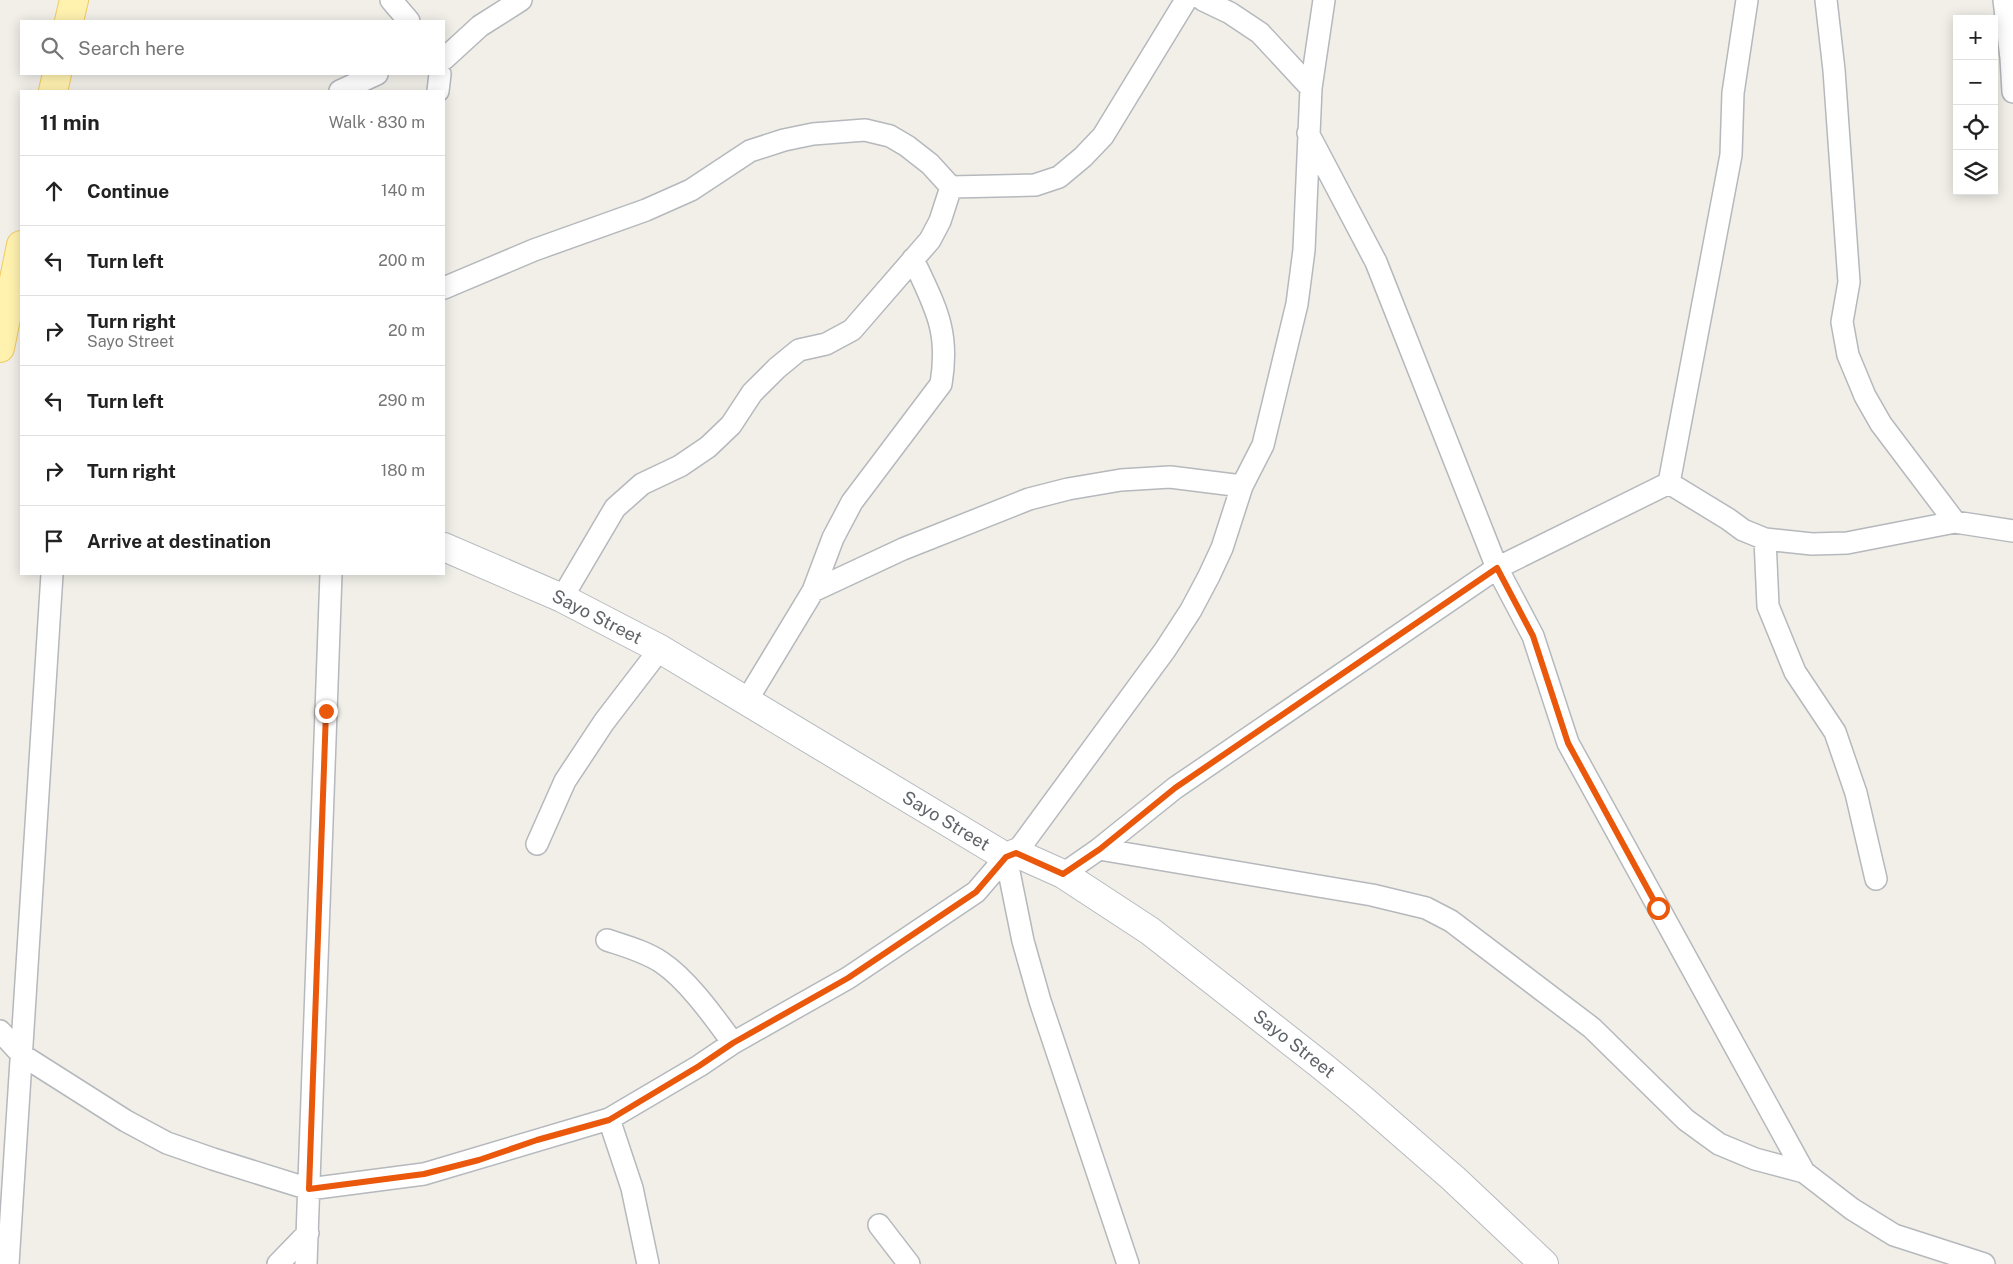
<!DOCTYPE html>
<meta charset="utf-8">
<style>
:root{--surface:#fff;--page:#f6f6f6;--text:#222;--muted:#767676;--line:#e0e0e0}
body{margin:0;font-family:"Public Sans",sans-serif;background:var(--page);color:var(--text)}
.controls{position:absolute;right:15px;top:15px;display:grid;overflow:hidden;border-radius:0px;box-shadow:0 2px 12px #0003}
.controls button{width:45px;height:45px;display:grid;place-items:center;padding:0;border:0;border-bottom:1px solid var(--line);background:var(--surface);color:var(--text);font:25px sans-serif}
.stop{position:absolute;width:15px;height:15px;margin:-11px;border:4px solid #ea580c;border-radius:50%;background:#fff}
.stop.end{background:#ea580c;border-color:#fff;box-shadow:0 1px 5px #0008}
.list{margin:0;padding:0;list-style:none}
h2{display:flex;justify-content:space-between;align-items:center;height:65px;margin:0;padding:0 20px;font-size:21px}
h2 small{font-size:16px;font-weight:400;color:var(--muted)}
.list li{display:grid;grid-template-columns:32px 1fr auto;gap:15px;align-items:center;box-sizing:border-box;height:70px;padding:0 20px;border-top:1px solid var(--line)}
.list b{display:block;font-size:19px;white-space:nowrap}
.list p{margin:0;font-size:16px;white-space:nowrap;color:var(--muted)}
.list em{font-size:16px;font-style:normal;color:var(--muted)}
.icon{flex:none;width:28px;height:28px;fill:none;stroke:currentColor;stroke-width:2;stroke-linecap:round;stroke-linejoin:round}
.map{position:relative;flex:none;width:2013px;height:1264px;overflow:hidden}
.search{position:absolute;background:var(--surface);box-shadow:0 2px 12px #0003;left:20px;top:20px;width:425px;height:55px;display:flex;align-items:center;gap:12px;box-sizing:border-box;padding:0 18px;border-radius:0px;color:var(--muted);font-size:19px}
.panel{position:absolute;background:var(--surface);box-shadow:0 2px 12px #0003;left:20px;top:90px;width:425px;height:485px;border-radius:0px}
.map>svg:first-child{display:block}
.lines{fill:none;stroke-linecap:round;stroke-linejoin:round}
.street-casing{stroke:#b5b8bc;stroke-width:24}
.secondary-casing{stroke:#b6babf;stroke-width:30}
.primary-casing{stroke:#f2c960;stroke-width:30}
.street{stroke:#fff;stroke-width:21}
.secondary{stroke:#fff;stroke-width:28}
.primary{stroke:#fff2af;stroke-width:28}
.route{stroke:#ea580c;stroke-width:6}
.labels{text-anchor:middle;stroke-width:4;stroke-linejoin:round;paint-order:stroke}
.street-label{font-size:18px;fill:#5f6368;stroke:#fff}
</style>
<div class="map">
<svg width="2013" height="1264" viewBox="0 0 2013 1264">
<rect width="100%" height="100%" fill="#f1efe8"/>
<g class="lines">
<defs>
<path id="street" d="M391 0 409 21
M1203 0 1230 13 1260 33 1311 88
M1826 0 1834 70 1849 282 1842 322 1848 355 1865 396 1881 424 1955 522
M2004 0 2011 58 2013 92
M444 59 480 26 521 0
M340 91 377 74
M438 91 440 74
M1308 133 1376 262 1497 568 1533 636 1568 743 1804 1172
M444 288 534 250 646 210 691 190 750 151 784 140 813 134 865 130 890 136 907 146 930 164 951 187 1035 185 1059 177 1083 157 1103 136 1186 0
M1669 483 1731 155 1733 93 1747 0
M1669 483 1728 519 1743 530 1765 539 1812 544 1847 543 1955 522 2013 531
M1765 539 1768 606 1795 672 1835 732 1856 793 1876 879
M813 591 903 549 1029 499 1068 489 1121 480 1170 477 1242 486
M562 598 615 508 642 484 680 466 708 447 731 425 752 393 777 368 799 350 826 344 852 330 930 240 940 221 951 187
M747 700 813 591 833 538 852 502 941 384C950 330 935 307 913 259
M537 844 565 781 604 722 660 649
M1099 849 1372 895 1426 908 1451 921 1592 1028 1686 1120 1719 1144 1755 1159 1804 1172 1852 1209 1894 1235 1984 1264
M1016 853 1165 650 1191 610 1209 576 1222 548 1242 486 1263 445 1297 304 1304 250 1311 88 1324 0
M1006 857 1023 941 1040 1001 1128 1264
M1063 874 1099 849 1175 788 1497 568 1669 483
M607 940C625 946 644 951 661 962 688 980 714 1017 733 1043
M0 1031 22 1055 126 1121 167 1143 213 1159 309 1189 424 1174 609 1119 699 1066 733 1043 848 978 976 892 1006 857
M609 1119 632 1188 648 1264
M879 1225 909 1264
M8 1264 52 574
M278 1264 308 1233
M306 1264 331 574"/>
<path id="secondary" d="M444 547 562 598 660 649 1006 857 1016 853 1063 874 1150 931 1322 1066 1361 1098 1454 1179 1544 1264"/>
<path id="primary" d="M69 21 74 0
M53 91 57 74
M0 348 21 245"/>
</defs>
<!-- street casing -->
<use href="#street" class="street-casing"/>
<!-- secondary casing -->
<use href="#secondary" class="secondary-casing"/>
<!-- primary casing -->
<use href="#primary" class="primary-casing"/>
<!-- street -->
<use href="#street" class="street"/>
<!-- secondary -->
<use href="#secondary" class="secondary"/>
<!-- primary -->
<use href="#primary" class="primary"/>
</g>
<g class="lines">
<!-- route -->
<path class="route" d="M326 711 309 1189 424 1174 479 1160 537 1140 609 1120 699 1066 733 1043 848 978 976 892 1006 857 1016 853 1063 874 1100 849 1175 788 1497 568 1533 636 1568 743 1658 908"/>
</g>
<g class="labels">
<!-- street labels -->
<g class="street-label">
<text transform="translate(597 617) rotate(27)" y="6">Sayo Street</text>
<text transform="translate(946 821) rotate(31)" y="6">Sayo Street</text>
<text transform="translate(1294 1044) rotate(38)" y="6">Sayo Street</text>
</g>
</g>
</svg>
<div class="controls">
<button>+</button>
<button>−</button>
<button><svg class="icon" aria-label="locate" viewBox="0 0 24 24"><circle cx="12" cy="12" r="6"/><path d="M12 2v4M12 18v4M2 12h4M18 12h4"/></svg></button>
<button><svg class="icon" aria-label="layers" viewBox="0 0 24 24"><path d="M12 4l9 5-9 5-9-5zM3 14l9 5 9-5"/></svg></button>
</div>
<div class="stop" style="left:1658px;top:908px"></div>
<div class="stop end" style="left:326px;top:711px"></div>
<div class="search"><svg class="icon" aria-label="search" viewBox="0 0 24 24"><circle cx="10" cy="10" r="6"/><path d="M15 15l6 6"/></svg>Search here</div>
<section class="panel">
<h2>11 min<small>Walk · 830 m</small></h2>
<ul class="list">
<li><svg class="icon" aria-label="ahead" viewBox="0 0 24 24"><path d="M12 20V5M6 11l6-6 6 6"/></svg><div><b>Continue</b></div><em>140 m</em></li>
<li><svg class="icon" aria-label="left" viewBox="0 0 24 24"><path d="M17 20v-9H6M10 6l-5 5 5 5"/></svg><div><b>Turn left</b></div><em>200 m</em></li>
<li><svg class="icon" aria-label="right" viewBox="0 0 24 24"><path d="M7 20v-9h11M14 6l5 5-5 5"/></svg><div><b>Turn right</b><p>Sayo Street</p></div><em>20 m</em></li>
<li><svg class="icon" aria-label="left" viewBox="0 0 24 24"><path d="M17 20v-9H6M10 6l-5 5 5 5"/></svg><div><b>Turn left</b></div><em>290 m</em></li>
<li><svg class="icon" aria-label="right" viewBox="0 0 24 24"><path d="M7 20v-9h11M14 6l5 5-5 5"/></svg><div><b>Turn right</b></div><em>180 m</em></li>
<li><svg class="icon" aria-label="arrive" viewBox="0 0 24 24"><path d="M6 21V4h12l-3 4 3 4H6"/></svg><div><b>Arrive at destination</b></div></li>
</ul>
</section>
</div>
